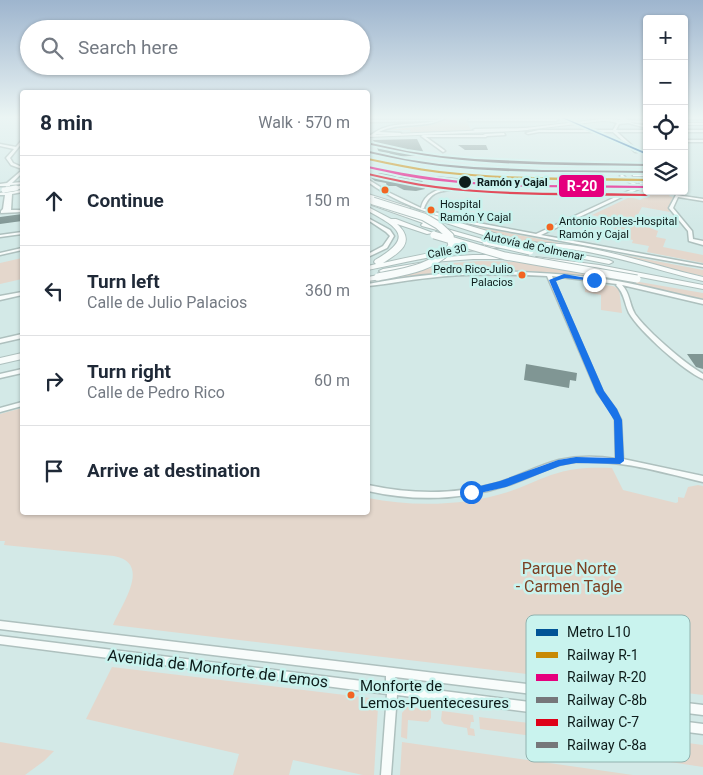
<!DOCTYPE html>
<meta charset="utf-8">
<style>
:root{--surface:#fff;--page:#f6f6f7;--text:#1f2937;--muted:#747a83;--line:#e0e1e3}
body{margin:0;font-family:Roboto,sans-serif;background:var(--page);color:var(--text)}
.controls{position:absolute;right:15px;top:15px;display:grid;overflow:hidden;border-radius:5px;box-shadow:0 1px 4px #0004}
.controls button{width:45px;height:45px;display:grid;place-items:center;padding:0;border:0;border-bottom:1px solid var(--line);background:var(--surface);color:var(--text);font:25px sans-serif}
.stop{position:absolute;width:15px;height:15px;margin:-11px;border:4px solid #1a73e8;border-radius:50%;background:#fff}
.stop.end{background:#1a73e8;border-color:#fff;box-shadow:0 1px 5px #0008}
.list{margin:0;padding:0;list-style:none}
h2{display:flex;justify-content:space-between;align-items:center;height:65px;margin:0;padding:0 20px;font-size:21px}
h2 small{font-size:16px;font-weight:400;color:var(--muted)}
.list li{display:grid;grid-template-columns:32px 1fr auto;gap:15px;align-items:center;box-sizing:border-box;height:90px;padding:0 20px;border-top:1px solid var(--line)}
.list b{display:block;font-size:19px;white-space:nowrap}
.list p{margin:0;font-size:16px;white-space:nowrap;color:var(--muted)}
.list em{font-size:16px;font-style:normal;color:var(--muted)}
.icon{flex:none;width:28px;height:28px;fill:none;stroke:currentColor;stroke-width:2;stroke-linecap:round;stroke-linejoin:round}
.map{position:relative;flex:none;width:703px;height:775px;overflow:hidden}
.search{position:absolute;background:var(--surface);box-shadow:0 1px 4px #0004;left:20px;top:20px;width:350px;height:55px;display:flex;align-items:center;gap:12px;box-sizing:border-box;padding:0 18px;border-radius:28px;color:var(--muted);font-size:19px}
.panel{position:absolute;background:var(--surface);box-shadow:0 1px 4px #0004;left:20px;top:90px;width:350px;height:425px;border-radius:5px}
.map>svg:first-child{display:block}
.green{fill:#e4d7cc}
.building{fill:#809694}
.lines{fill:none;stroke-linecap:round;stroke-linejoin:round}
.minor-casing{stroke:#aec0be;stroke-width:3}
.major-casing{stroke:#aec0be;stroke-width:2}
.highway-casing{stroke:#aec0be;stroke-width:2}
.minor{fill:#f8fcfb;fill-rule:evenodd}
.major{fill:#f8fcfb;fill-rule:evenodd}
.highway{fill:#f8fcfb;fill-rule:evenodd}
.major-bridge-casing{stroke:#aec0be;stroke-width:6;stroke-linecap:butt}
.highway-bridge-casing{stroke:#aec0be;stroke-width:9;stroke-linecap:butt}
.major-bridge{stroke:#f8fcfb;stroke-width:5}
.highway-bridge{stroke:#f8fcfb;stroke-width:7}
.rail-1-casing{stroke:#c9f3ee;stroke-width:4}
.rail-2-casing{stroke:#c9f3ee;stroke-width:4}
.rail-3-casing{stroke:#c9f3ee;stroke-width:4}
.rail-4-casing{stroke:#c9f3ee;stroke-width:4}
.rail-5-casing{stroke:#c9f3ee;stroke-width:4}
.rail-1{fill:#c88a05;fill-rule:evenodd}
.rail-2{fill:#e5007d;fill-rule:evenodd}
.rail-3{fill:#76777a;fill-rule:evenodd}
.rail-4{fill:#de0118;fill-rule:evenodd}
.rail-5{fill:#76777a;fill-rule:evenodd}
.metro-1-casing{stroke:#c9f3ee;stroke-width:4}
.metro-1{fill:#015396;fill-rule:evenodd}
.route{fill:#1a73e8}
.stop-dot{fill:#0d1c1b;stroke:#c9f3ee;stroke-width:2}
.bus-dot{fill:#f26522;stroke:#c9f3ee;stroke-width:2}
.labels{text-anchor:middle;stroke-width:5;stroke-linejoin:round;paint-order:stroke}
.far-stop-label{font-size:11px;font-weight:bold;fill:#0d1c1b;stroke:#c9f3ee;text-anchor:start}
.far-bus-label{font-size:11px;fill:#0d1c1b;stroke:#c9f3ee;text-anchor:start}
.far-street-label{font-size:11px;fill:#0d1c1b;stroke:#c9f3ee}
.near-bus-label{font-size:15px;fill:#0d1c1b;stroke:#c9f3ee;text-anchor:start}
.near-park-label{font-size:16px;fill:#7c4023;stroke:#c9f3ee}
.near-street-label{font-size:16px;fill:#0d1c1b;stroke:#c9f3ee}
.key{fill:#c9f3ee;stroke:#91b2af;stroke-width:1}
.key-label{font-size:14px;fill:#0d1c1b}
.line-badge{stroke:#c9f3ee;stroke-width:2}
.badge-label{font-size:14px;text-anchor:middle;font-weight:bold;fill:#fff}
</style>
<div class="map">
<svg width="703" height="775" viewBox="0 0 703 775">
<rect width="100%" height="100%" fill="#d3e9e7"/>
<!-- green -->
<path class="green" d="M447 118H465L471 130 411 133 410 130H387L432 125Z
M644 181H647V191L671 193 669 196 673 197 668 208 670 212 642 207 635 220 649 222 647 227 658 231 656 237 666 239 663 247 703 255V263L647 252 649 246 632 243 633 240 623 238 626 232 614 230 616 225 604 222 606 218 592 215 630 197 640 200 647 196 639 193 647 186Z
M461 224 703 270V276L566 246 525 242Z
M22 258V279L0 284V263Z
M481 261 524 262 703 293V299C638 285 574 272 508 270 461 269 414 275 368 282L453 263Z
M585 283 613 286 619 289 622 313 601 310V295L585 292Z
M22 408V512H368V498C413 507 464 506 508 492 523 487 537 480 551 475 571 468 591 467 612 468L623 490 676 503 678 502V497L684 498 688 487 698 485 703 486V695L113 625C122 604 152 563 114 556L4 545 5 541H0V414Z
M112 667 370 698 375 702 378 707 374 775H363L293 760 289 775H233L239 754 86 719Z
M407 707 431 710V718L428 722 408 720 407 739 401 737 402 713Z
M442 711 473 715 474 722H471L470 728 474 729 475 736 468 735 467 728 444 724 441 720Z
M479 717 572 728 575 744 569 748 563 740 480 729Z
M665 740 703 745V767L670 762Z
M0 742 54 751 44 761 25 775H0Z
M402 742 633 775H400Z"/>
<!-- building -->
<path class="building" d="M417 139 425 155 392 157 389 153 379 152 373 140Z
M458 145H486L488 150H465Z
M379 173 391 174 397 177H408L410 180 420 174 425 189 416 191 404 190 396 186H387L386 183 375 181 370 177Z
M436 176 477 180V184L435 180Z
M22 214V221L0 224V217Z
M687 354H703V369L696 367Z
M526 364 577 373 576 381 570 380 569 388 524 380Z"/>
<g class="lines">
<defs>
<path id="minor" d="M442 118H445C425 130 399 121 379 132L401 133 400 135 377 134 373 136 371 135C390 120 414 126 435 121L368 122V120H437Z
M614 118H624L631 121V123L647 126V128L628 123 619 124 616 130H647V132H617L637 150V152H635L613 132H539L528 134 526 133 539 130H613L617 123 610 121V119L620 122 627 121Z
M686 118H703V119H687Z
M469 119H556L558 120 556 121H468Z
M529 128 528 130 475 131 473 130 475 129Z
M684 130H703V132H684Z
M504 133 505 135 487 136 486 137H426L444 150 445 151 443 152 421 136 423 135H483L485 134Z
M684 140H703V142H684Z
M21 141H22V143L10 158 13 163 22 167V169L11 165 6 158 14 149 0 146V144L16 147Z
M21 171H22V173L12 183 22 182V184L10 185 9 192 22 190V192L12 194 11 210H22V212L1 213V211L3 209 5 195H0V193L5 192 6 186H0V184L7 183Z
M633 174H647V176H633Z
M621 175H623L626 178 623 179 620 176Z
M627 179H629L639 186 640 184 639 181 642 180 644 184 641 188 541 235 703 265V267C650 258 598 248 545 238 484 226 420 220 368 182V180H369L390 193 421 208C424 193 439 188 452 188V190C438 191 430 193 424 208H422L457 219 536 234 637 187 627 181Z
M676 195 703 199V201L678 197 673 208 692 231 693 239 703 241V245L689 241 688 231 669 208Z
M368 218 390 230 394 236 387 248 368 257V254L383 246 390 236 386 232 368 220Z
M22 232V234L0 237V235Z
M22 248V250L0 255V253Z
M491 271C533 272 575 274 617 281 646 286 674 294 703 300V304L622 285C630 293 629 304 635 314 640 321 647 328 653 334 669 349 685 363 703 374V379C684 371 640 332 629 313 624 303 625 294 616 285L617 284 552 276 603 392 616 410 621 420 623 459 703 476V482C661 472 618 459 575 462 553 464 534 476 514 483 467 500 416 502 368 491V485C410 494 452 495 494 484 516 478 536 466 559 460 578 456 597 456 616 459L615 420 611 411 597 392 547 276C507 274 468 273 428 278 408 280 388 284 368 286V284C408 276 449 272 491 271Z
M22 292V295L0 300V296Z
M22 334V338L0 343V339Z
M22 369V373L0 378V374Z
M22 402V406L0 412V408Z
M0 621 703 705V715L395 677 396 685 703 724V734L397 695 391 775H381L387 694 0 644V636L386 684V676L0 629Z"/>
<path id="major" d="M602 119 647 121V123L602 121 517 131 368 137V135L517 129Z
M684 123H703V125H684Z
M22 185V188L16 190 13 188Z"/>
<path id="highway" d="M368 194 409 207 410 208 407 210 368 198Z
M374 202 433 223V225L489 241 485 243 422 226 421 225 423 223 372 205V203Z
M368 207 391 219H396L433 233 427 234 397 224C417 242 399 253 383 263 445 249 507 237 570 245 615 251 659 267 703 277V281C659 271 615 255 570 249 502 240 435 256 368 270V266L376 264 374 262 375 260C414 238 400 228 368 211Z
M420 211 511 238 512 240 505 242 418 214 417 213Z
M561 251 609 260 613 262 609 264 564 255H561Z
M473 255H509L513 257 509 259H473L432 262 428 260 432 258Z
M536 257 599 265 703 285V289L599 269 539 261 535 259Z
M425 262 429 264 428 266 383 273 379 271 383 269Z
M378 275 382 277 381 279 368 281V277Z
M22 353V359L0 364V358Z"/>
</defs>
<!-- minor casing -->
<use href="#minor" class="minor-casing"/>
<!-- major casing -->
<use href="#major" class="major-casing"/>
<!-- highway casing -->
<use href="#highway" class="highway-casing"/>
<!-- minor -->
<use href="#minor" class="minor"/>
<!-- major -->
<use href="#major" class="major"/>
<!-- highway -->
<use href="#highway" class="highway"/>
<defs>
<path id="major-bridge" d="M4 190 16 188"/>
<path id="highway-bridge" d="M373 201 424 217 438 225 450 236 452 246C435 268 403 272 378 277
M434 235 505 256 637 279
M486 241 530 251
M524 244 545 248"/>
</defs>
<!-- major-bridge casing -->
<use href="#major-bridge" class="major-bridge-casing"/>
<!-- highway-bridge casing -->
<use href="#highway-bridge" class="highway-bridge-casing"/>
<!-- major-bridge -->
<use href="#major-bridge" class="major-bridge"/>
<!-- highway-bridge -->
<use href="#highway-bridge" class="highway-bridge"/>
<defs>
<path id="rail-1" d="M368 158C392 163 416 168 440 171 508 179 578 177 647 179V181C578 180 508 181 439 173 415 170 391 165 368 160Z"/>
<path id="rail-2" d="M368 166C391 171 413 175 436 178 505 188 577 184 647 186V188C578 187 508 189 439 181 415 179 391 173 368 168Z"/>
<path id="rail-3" d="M369 151 405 159 439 164 474 167 542 170 647 171V173C578 172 509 174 440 166 416 163 392 158 369 153Z"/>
<path id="rail-4" d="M368 173C390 178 413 183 436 186 505 195 576 192 646 194L648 195 646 196C576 195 505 197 435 188 412 185 390 180 368 175Z"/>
<path id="rail-5" d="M371 143 407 151 441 156 475 159 543 162 647 164V166C579 165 510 166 443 158 418 155 395 150 371 145Z"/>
</defs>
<!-- rail-1 casing -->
<use href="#rail-1" class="rail-1-casing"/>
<!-- rail-2 casing -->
<use href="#rail-2" class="rail-2-casing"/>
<!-- rail-3 casing -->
<use href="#rail-3" class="rail-3-casing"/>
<!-- rail-4 casing -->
<use href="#rail-4" class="rail-4-casing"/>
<!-- rail-5 casing -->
<use href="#rail-5" class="rail-5-casing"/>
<!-- rail-1 -->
<use href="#rail-1" class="rail-1"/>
<!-- rail-2 -->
<use href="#rail-2" class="rail-2"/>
<!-- rail-3 -->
<use href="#rail-3" class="rail-3"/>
<!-- rail-4 -->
<use href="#rail-4" class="rail-4"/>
<!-- rail-5 -->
<use href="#rail-5" class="rail-5"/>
<defs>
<path id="metro-1" d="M562 118H565L647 153V155Z"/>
</defs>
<!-- metro-1 casing -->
<use href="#metro-1" class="metro-1-casing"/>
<!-- metro-1 -->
<use href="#metro-1" class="metro-1"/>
</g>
<!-- sky -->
<linearGradient id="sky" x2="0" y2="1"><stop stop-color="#9eb5ce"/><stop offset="0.52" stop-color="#ebf5f4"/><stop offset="1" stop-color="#ebf5f4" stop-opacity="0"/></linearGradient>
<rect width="703" height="226" fill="url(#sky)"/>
<!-- route -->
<path class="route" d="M564 274 598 280 594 281 565 278 556 281 604 391 617 409 622 420 624 461 620 464 576 463 560 466 506 487 471 495 468 494V489L500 481 558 460 576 457 615 458 614 420 596 392 549 280Z"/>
<!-- markers -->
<circle class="stop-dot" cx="465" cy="182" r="7"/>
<g class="bus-dot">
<circle cx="385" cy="190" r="4.5"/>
<circle cx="431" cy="210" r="4.5"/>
<circle cx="550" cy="227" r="4.5"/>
<circle cx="522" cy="275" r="4.5"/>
<circle cx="351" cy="695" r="4.5"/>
</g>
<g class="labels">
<!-- far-stop labels -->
<g class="far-stop-label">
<text x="477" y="186">Ramón y Cajal</text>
</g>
<!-- far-bus labels -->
<g class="far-bus-label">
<text x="440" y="208">Hospital<tspan x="440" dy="13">Ramón Y Cajal</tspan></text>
<text x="559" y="225">Antonio Robles-Hospital<tspan x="559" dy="13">Ramón y Cajal</tspan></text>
<text x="513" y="273" text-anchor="end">Pedro Rico-Julio<tspan x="513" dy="13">Palacios</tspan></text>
</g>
<!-- far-street labels -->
<g class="far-street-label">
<text transform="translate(534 246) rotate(12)" y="4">Autovía de Colmenar</text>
<text transform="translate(447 251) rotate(-10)" y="4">Calle 30</text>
</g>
<!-- near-bus labels -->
<g class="near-bus-label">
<text x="360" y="691">Monforte de<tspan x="360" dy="17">Lemos-Puentecesures</tspan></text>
</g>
<!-- near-park labels -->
<g class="near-park-label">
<text x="569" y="574">Parque Norte<tspan x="569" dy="18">- Carmen Tagle</tspan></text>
</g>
<!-- near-street labels -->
<g class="near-street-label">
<text transform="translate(218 668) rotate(7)" y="6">Avenida de Monforte de Lemos</text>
</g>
</g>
<!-- legend -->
<rect x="526" y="615" width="164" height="147" rx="8" class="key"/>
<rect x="536" y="629" width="22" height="7" fill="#015396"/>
<rect x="536" y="652" width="22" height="6" fill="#c88a05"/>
<rect x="536" y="674" width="22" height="7" fill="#e5007d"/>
<rect x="536" y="697" width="22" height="6" fill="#76777a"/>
<rect x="536" y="719" width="22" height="7" fill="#de0118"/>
<rect x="536" y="742" width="22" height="6" fill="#76777a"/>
<g class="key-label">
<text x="567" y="637">Metro L10</text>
<text x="567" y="660">Railway R-1</text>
<text x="567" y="682">Railway R-20</text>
<text x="567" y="705">Railway C-8b</text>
<text x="567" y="727">Railway C-7</text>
<text x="567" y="750">Railway C-8a</text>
</g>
<rect class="line-badge" x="558" y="174" width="47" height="24" rx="5" fill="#e5007d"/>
<g class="badge-label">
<text x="582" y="191">R-20</text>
</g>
</svg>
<div class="controls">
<button>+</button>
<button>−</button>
<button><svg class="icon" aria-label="locate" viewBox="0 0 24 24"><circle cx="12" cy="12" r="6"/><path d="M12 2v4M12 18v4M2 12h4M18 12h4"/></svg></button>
<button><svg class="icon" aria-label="layers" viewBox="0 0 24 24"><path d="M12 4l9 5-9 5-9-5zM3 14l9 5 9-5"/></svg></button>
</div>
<div class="stop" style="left:471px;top:492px"></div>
<div class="stop end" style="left:594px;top:280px"></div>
<div class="search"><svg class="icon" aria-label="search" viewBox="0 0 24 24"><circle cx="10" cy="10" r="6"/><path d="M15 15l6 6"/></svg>Search here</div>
<section class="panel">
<h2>8 min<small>Walk · 570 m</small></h2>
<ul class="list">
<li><svg class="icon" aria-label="ahead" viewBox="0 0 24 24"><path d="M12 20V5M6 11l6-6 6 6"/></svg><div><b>Continue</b></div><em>150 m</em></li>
<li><svg class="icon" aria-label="left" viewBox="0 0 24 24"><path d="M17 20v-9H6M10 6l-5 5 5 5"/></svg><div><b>Turn left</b><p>Calle de Julio Palacios</p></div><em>360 m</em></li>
<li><svg class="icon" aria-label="right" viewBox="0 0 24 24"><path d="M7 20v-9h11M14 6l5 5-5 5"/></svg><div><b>Turn right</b><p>Calle de Pedro Rico</p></div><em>60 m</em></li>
<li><svg class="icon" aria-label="arrive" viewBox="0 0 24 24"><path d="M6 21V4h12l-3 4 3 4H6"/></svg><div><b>Arrive at destination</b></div></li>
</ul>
</section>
</div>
